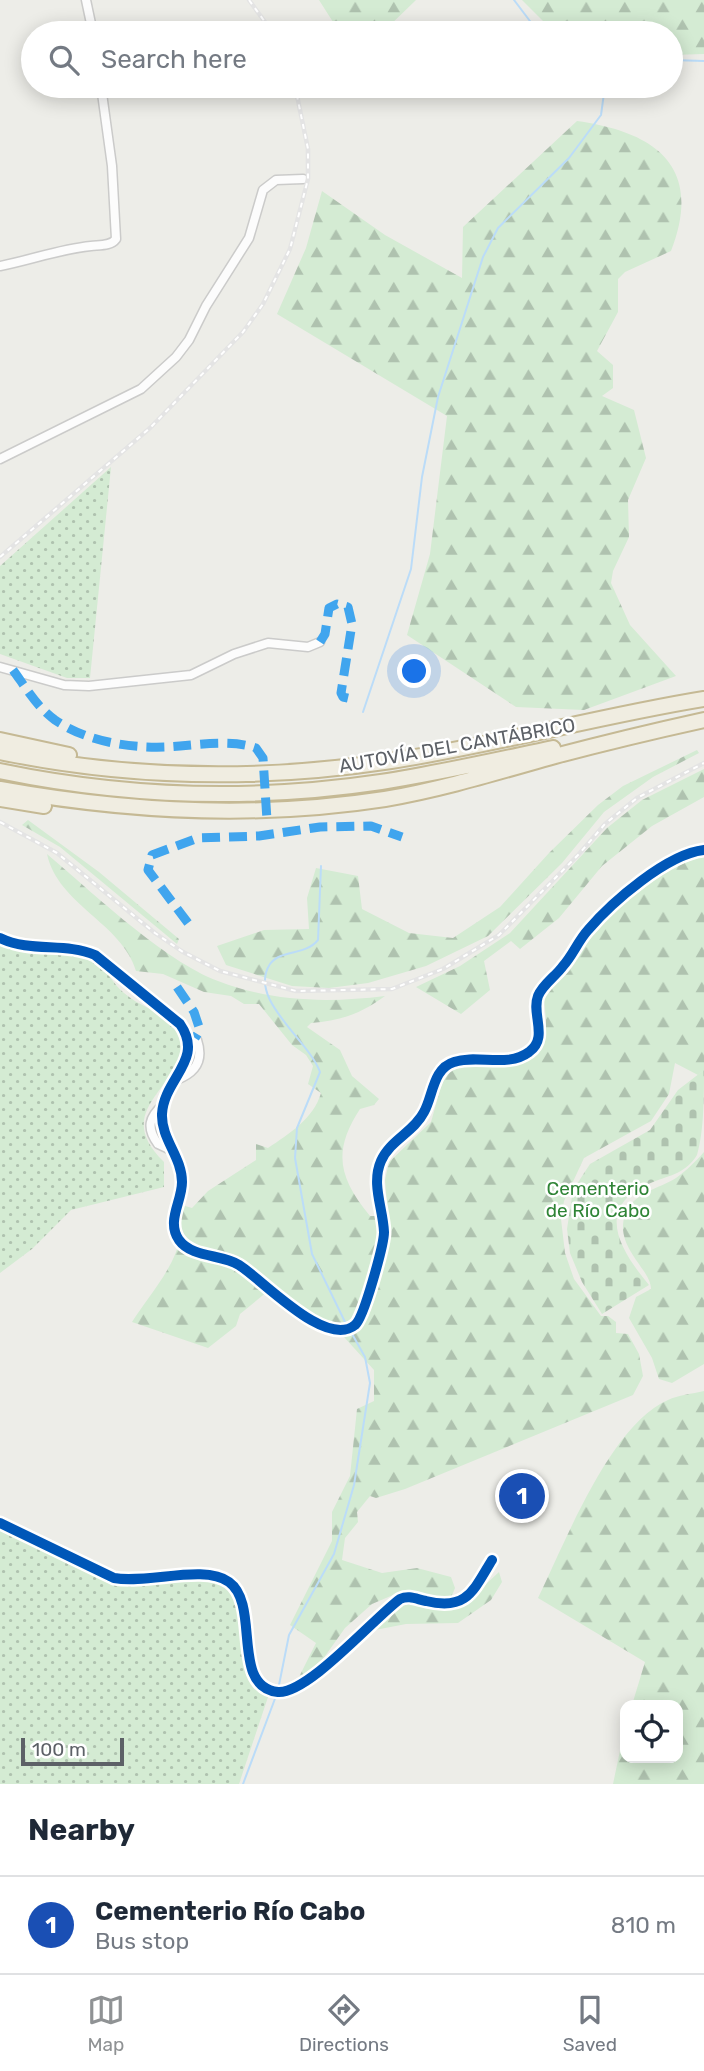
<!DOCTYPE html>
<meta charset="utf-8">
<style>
:root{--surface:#fff;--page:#f2f2f3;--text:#1f2937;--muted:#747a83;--line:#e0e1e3;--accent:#8f9294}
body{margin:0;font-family:Rubik,sans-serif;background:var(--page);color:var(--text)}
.controls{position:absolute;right:21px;bottom:21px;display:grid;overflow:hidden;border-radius:14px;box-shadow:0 4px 18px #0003}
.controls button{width:63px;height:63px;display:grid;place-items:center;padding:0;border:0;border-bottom:2px solid var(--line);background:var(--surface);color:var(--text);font:35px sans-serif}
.scale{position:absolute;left:21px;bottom:18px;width:103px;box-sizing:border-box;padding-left:7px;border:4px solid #5d6167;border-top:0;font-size:19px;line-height:24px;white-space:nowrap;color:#5d6167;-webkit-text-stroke:5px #fff;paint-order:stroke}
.you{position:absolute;left:415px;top:672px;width:24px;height:24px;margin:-18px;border:5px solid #fff;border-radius:50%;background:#1a73e8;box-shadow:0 0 0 10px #1a73e833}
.badge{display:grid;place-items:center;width:46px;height:46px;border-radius:50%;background:var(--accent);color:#fff;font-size:23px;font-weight:700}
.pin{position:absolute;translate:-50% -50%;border:4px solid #fff;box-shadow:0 2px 7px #0006}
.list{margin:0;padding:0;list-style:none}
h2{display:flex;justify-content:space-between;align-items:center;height:91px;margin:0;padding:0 28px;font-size:30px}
h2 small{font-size:23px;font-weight:400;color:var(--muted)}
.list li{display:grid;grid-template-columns:46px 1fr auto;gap:21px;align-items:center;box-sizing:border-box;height:98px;padding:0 28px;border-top:2px solid var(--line)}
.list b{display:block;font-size:26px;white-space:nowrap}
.list p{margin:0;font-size:23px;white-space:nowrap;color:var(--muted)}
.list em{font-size:23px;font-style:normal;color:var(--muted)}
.icon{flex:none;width:38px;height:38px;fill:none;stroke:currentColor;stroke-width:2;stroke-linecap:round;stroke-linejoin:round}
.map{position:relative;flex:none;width:704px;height:1784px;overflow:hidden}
.search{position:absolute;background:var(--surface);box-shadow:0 4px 18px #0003;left:21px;right:21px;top:21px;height:77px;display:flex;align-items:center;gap:18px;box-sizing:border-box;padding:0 24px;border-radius:38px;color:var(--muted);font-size:26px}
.sheet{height:189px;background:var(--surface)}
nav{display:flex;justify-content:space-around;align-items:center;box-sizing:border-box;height:98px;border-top:2px solid var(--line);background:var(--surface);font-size:19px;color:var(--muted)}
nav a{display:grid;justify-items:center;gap:4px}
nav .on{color:var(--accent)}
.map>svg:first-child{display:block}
.grass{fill:url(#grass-dots)}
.forest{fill:url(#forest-firs)}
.cemetery{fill:url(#cemetery-stones)}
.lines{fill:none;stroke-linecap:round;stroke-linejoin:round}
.stream{stroke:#bbdcf8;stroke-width:2}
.minor-casing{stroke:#cbcbca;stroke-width:11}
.tertiary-casing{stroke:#cbcbca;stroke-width:13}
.motorway-casing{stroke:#c5b994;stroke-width:18}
.minor{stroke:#fcfcfc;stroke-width:8}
.tertiary{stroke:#fcfcfc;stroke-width:10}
.motorway{stroke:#f0ede1;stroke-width:14}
.rail-casing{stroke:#e4e4e4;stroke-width:4.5}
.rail{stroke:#fff;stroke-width:2;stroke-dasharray:5;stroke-linecap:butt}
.quiet{stroke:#40a5ee;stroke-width:9;stroke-dasharray:18 9;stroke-linecap:butt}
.cycleway-casing{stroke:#fff;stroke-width:15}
.cycleway{stroke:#0057b8;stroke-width:10}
.labels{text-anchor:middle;stroke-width:5;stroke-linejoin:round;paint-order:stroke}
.street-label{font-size:19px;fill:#5d6167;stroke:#fff}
.park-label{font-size:19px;fill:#2f8436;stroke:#fff}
</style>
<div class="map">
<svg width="704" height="1784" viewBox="0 0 704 1784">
<defs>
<pattern id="grass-dots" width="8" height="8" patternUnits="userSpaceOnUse" patternTransform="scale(1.75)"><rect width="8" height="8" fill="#d4ebd3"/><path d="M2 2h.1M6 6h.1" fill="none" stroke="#afc2af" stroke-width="1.8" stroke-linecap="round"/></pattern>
<pattern id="forest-firs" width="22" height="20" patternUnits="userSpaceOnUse" patternTransform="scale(1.75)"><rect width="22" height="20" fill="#d4ebd3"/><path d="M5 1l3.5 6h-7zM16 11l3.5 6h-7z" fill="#afc2af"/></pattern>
<pattern id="cemetery-stones" width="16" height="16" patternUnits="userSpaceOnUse" patternTransform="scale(1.75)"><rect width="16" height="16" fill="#d4ebd3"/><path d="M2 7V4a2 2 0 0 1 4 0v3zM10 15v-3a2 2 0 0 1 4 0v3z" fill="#afc2af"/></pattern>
</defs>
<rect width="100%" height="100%" fill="#edede8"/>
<!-- grass -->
<path class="grass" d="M111 467 90 678H67L0 654V566Z
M0 944C25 956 54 949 80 955 107 961 107 979 124 993 152 1017 180 1008 182 1055 162 1098 118 1116 164 1162V1187L71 1210 32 1249 0 1273Z
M0 1528C28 1542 88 1577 116 1582 146 1588 192 1568 217 1580 261 1601 222 1663 269 1694L239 1784H0Z"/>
<!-- forest -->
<path class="forest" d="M319 0H416L382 33H340Z
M522 0H704V54L671 55V33H555Z
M577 121C655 132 704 166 671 251L625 272 618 279V312L597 351 613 365V388L602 396 634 410 646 458 628 500 629 537 613 571 611 583 630 625 676 676 584 710 516 707 407 635 430 554 447 416 277 314 306 248 322 191 385 235 462 278 463 227Z
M697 750 699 753 653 777 604 812 562 863 488 936 426 966 368 983 329 988 292 986 226 965 217 946 264 930 309 929 307 898 316 868 358 876 362 909 409 933 453 938 500 907 549 853 598 805 623 786Z
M704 769V797L652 826 602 866 559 918 520 949 511 941 484 961 490 990 461 1014 416 987 460 966 510 933 607 828 642 800Z
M28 820 99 872 179 939 177 944 60 847 22 825Z
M47 854C92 892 164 961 218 981 272 1002 328 1003 385 996 362 1013 341 1021 311 1023L307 1027 340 1050 352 1076 379 1099 374 1105 360 1109C332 1152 339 1178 370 1216H388L385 1180 389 1162 431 1122 445 1072C476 1057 532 1078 544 1042 548 1029 545 1011 544 998 551 987 562 980 570 970 576 963 578 954 584 947 607 916 666 862 704 857V1070L698 1075 675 1063 669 1094 651 1121 584 1158 564 1201 561 1219 565 1253 574 1279 601 1316H608L616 1322V1333L628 1334 639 1354 643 1376 633 1395 405 1489 376 1498 370 1496 357 1512 358 1522 345 1538 342 1560 382 1573 417 1568 451 1577 455 1588 451 1598 400 1592 372 1604 345 1628 323 1659 297 1681 316 1643 290 1625 332 1541V1512L350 1476 357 1409 374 1401V1370L334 1326 293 1304 273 1287 240 1314 236 1326 208 1348 132 1322C146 1300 167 1276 176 1252 183 1236 176 1221 182 1205L192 1208 208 1191 256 1160V1144L268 1148C289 1134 314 1118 321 1093L308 1084 313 1066 306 1055 292 1045 259 1004H244L231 996 204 992 163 974 136 971C122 923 58 905 47 854Z
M704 1152V1364L672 1383 659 1379 652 1358 629 1318 636 1297 651 1289C651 1269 614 1247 625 1215 633 1192 659 1189 676 1178 687 1170 695 1162 704 1152Z
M704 1391V1784H613L625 1727V1758H678V1705H632L645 1662 538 1598C565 1543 610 1425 668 1400 678 1395 692 1394 704 1391Z
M499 1572 502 1582 491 1600 458 1623 406 1624 375 1630C408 1590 413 1602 460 1608Z"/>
<!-- cemetery -->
<path class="cemetery" d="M704 1070C704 1096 704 1132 697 1155 686 1173 671 1175 653 1182 592 1206 620 1250 649 1285L602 1314 582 1282 570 1253 567 1229 573 1190 590 1164 650 1130 678 1090Z"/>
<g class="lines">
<!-- stream -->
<path class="stream" d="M514 0 539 33
M671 60 704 61
M363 712 411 569 422 477 438 397 483 257 498 228 569 158 601 115 605 86
M321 866 318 940C305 956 281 949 270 964 247 999 308 1039 320 1072L297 1128 295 1158 312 1254 346 1324
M279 1685 289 1635 334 1554 354 1485 370 1383 365 1357 351 1332
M243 1784 276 1696"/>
<defs>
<path id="minor" d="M86 0 93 33
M0 266C31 260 60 249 91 246 100 245 111 246 116 239L112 166 101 86
M0 459 141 389 176 357 189 340 206 306 249 238 263 190 276 180 303 179
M0 667 64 685 89 686 191 675 234 654 268 643 308 647 320 642
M176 1080C195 1073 204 1061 197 1040L187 1036
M163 1105C149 1117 146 1128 158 1144L173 1151
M0 1523 114 1578C149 1584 204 1564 229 1582 261 1605 230 1687 278 1692 308 1694 373 1619 400 1599 409 1595 416 1599 426 1601 467 1611 473 1591 492 1560"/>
<path id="tertiary" d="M0 938C31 953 65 942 95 955L180 1024C205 1060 164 1078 162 1114 161 1139 182 1157 182 1182 182 1202 166 1221 179 1240 192 1258 222 1254 239 1265 263 1280 326 1349 355 1325 364 1318 384 1244 384 1232 383 1208 371 1184 381 1161 390 1140 414 1132 424 1112 433 1096 433 1068 454 1062 477 1054 508 1068 529 1052 549 1038 531 1014 538 996 543 984 556 976 563 966 573 955 578 941 588 930 612 902 667 854 704 850"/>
<path id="motorway" d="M0 740 69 755
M0 752C130 779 260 781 391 761 496 745 599 716 704 699
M0 771C125 797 254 801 381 782 439 773 496 760 553 748
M0 789C127 812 256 819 385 799 443 789 498 772 555 756 604 743 654 731 704 720
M0 799 44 806"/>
</defs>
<!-- minor casing -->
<use href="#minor" class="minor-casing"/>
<!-- tertiary casing -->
<use href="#tertiary" class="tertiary-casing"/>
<!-- motorway casing -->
<use href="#motorway" class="motorway-casing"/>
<!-- minor -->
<use href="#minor" class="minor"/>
<!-- tertiary -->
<use href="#tertiary" class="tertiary"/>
<!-- motorway -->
<use href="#motorway" class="motorway"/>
<defs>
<path id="rail" d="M249 0 273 33
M0 557 150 428 243 332 263 304 290 249 308 179V149L295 86
M0 822 57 853 155 933 183 952 220 971 296 991 392 989 443 969 499 935 579 854 605 824 637 798 704 763"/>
</defs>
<!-- rail casing -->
<use href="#rail" class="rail-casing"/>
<!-- rail -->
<use href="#rail" class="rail"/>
<!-- quiet -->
<path class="quiet" d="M320 642 325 634 329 608 337 604 348 607 352 624 341 693 343 697 356 700
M13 670C26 688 37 707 55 720 90 744 140 750 180 746 203 744 234 740 256 748L263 758 267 820
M188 923 148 870 152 855 198 838 259 836 320 827 371 826 402 837
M177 987 194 1012 200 1030 195 1038"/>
<defs>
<path id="cycleway" d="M0 938C31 953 65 942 95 955L180 1024C205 1060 164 1078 162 1114 161 1139 182 1157 182 1182 182 1202 166 1221 179 1240 192 1258 222 1254 239 1265 263 1280 326 1349 355 1325 364 1318 384 1244 384 1232 383 1208 371 1184 381 1161 390 1140 414 1132 424 1112 433 1096 433 1068 454 1062 477 1054 508 1068 529 1052 549 1038 531 1014 538 996 543 984 556 976 563 966 573 955 578 941 588 930 612 902 667 854 704 850
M0 1523 114 1578C149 1584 204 1564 229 1582 261 1605 230 1687 278 1692 308 1694 373 1619 400 1599 409 1595 416 1599 426 1601 467 1611 473 1591 492 1560"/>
</defs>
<!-- cycleway casing -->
<use href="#cycleway" class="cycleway-casing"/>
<!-- cycleway -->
<use href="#cycleway" class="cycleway"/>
</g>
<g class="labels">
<!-- street labels -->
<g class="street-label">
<text transform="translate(457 745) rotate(-10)" y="7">AUTOVÍA DEL CANTÁBRICO</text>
</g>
<!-- park labels -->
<g class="park-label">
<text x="598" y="1195">Cementerio<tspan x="598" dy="22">de Río Cabo</tspan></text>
</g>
</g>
</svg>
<div class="controls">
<button><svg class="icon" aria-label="locate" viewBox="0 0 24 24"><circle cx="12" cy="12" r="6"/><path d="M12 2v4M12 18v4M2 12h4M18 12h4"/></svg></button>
</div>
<div class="scale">100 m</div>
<div class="you"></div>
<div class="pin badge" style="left:522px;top:1496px;background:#1a4fb4">1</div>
<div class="search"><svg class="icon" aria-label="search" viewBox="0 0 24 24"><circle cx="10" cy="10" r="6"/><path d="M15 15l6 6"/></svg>Search here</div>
</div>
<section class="sheet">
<h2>Nearby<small></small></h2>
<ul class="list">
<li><span class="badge" style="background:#1a4fb4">1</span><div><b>Cementerio Río Cabo</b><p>Bus stop</p></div><em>810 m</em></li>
</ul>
</section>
<nav>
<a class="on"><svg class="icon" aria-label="map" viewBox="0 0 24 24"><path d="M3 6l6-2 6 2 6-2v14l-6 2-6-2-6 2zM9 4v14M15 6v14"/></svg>Map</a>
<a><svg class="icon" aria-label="directions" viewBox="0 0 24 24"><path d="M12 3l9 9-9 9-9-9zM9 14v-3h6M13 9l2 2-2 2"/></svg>Directions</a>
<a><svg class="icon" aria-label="saved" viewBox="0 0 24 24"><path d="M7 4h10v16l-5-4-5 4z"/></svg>Saved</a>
</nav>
